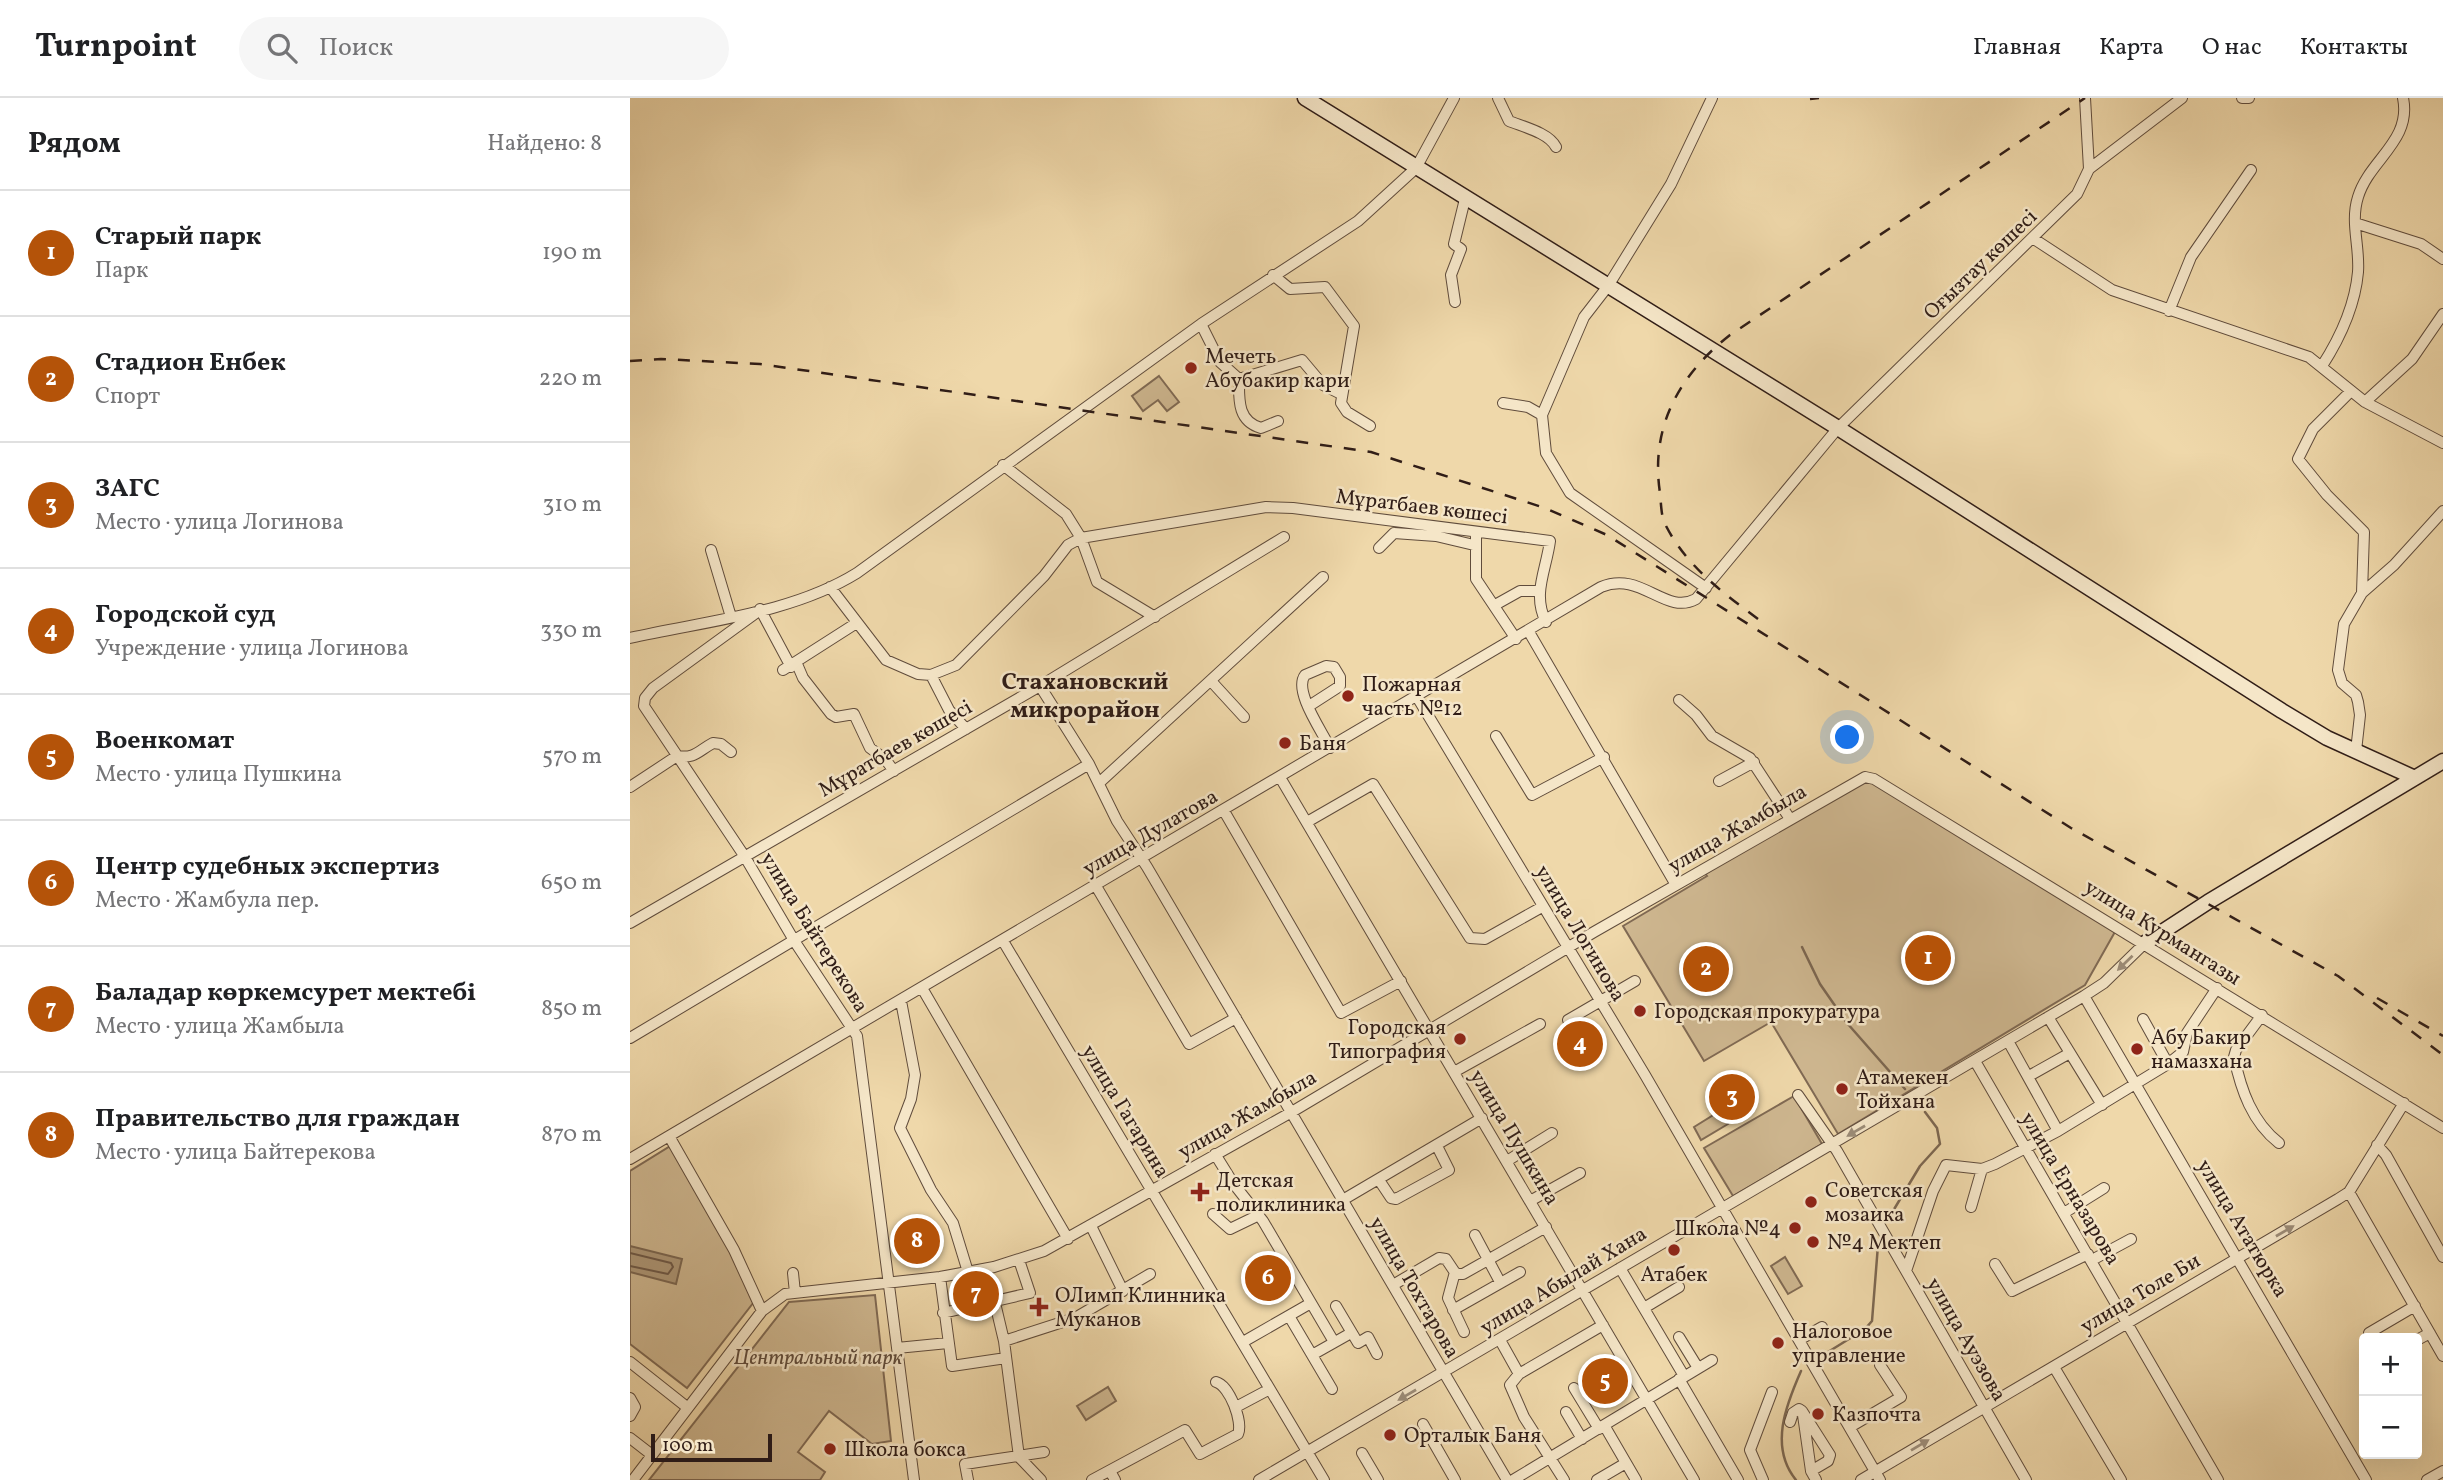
<!DOCTYPE html>
<html lang="ru">
<meta charset="utf-8">
<style>
:root{--surface:#fff;--page:#f6f6f6;--text:#202124;--muted:#757577;--line:#e0e0e0;--accent:#b45309}
body{margin:0;font-family:Vollkorn,serif;background:var(--page);color:var(--text)}
.controls{position:absolute;right:21px;bottom:21px;display:grid;overflow:hidden;border-radius:7px;box-shadow:0 7px 28px #0002}
.controls button{width:63px;height:63px;display:grid;place-items:center;padding:0;border:0;border-bottom:2px solid var(--line);background:var(--surface);color:var(--text);font:35px sans-serif}
.scale{position:absolute;left:21px;bottom:18px;width:121px;box-sizing:border-box;padding-left:7px;border:4px solid #301d17;border-top:0;font-size:19px;line-height:24px;white-space:nowrap;color:#301d17;-webkit-text-stroke:5px #f5e6c8;paint-order:stroke}
.you{position:absolute;left:1218px;top:640px;width:24px;height:24px;margin:-18px;border:5px solid #fff;border-radius:50%;background:#1a73e8;box-shadow:0 0 0 10px #1a73e833}
.badge{display:grid;place-items:center;width:46px;height:46px;border-radius:50%;background:var(--accent);color:#fff;font-size:23px;font-weight:700}
.pin{position:absolute;translate:-50% -50%;border:4px solid #fff;box-shadow:0 2px 7px #0006}
.list{margin:0;padding:0;list-style:none}
h2{display:flex;justify-content:space-between;align-items:center;height:91px;margin:0;padding:0 28px;font-size:30px}
h2 small{font-size:23px;font-weight:400;color:var(--muted)}
.list li{display:grid;grid-template-columns:46px 1fr auto;gap:21px;align-items:center;box-sizing:border-box;height:126px;padding:0 28px;border-top:2px solid var(--line)}
.list b{display:block;font-size:26px;white-space:nowrap}
.list p{margin:0;font-size:23px;white-space:nowrap;color:var(--muted)}
.list em{font-size:23px;font-style:normal;color:var(--muted)}
.icon{flex:none;width:38px;height:38px;fill:none;stroke:currentColor;stroke-width:2;stroke-linecap:round;stroke-linejoin:round}
.map{position:relative;flex:none;width:1813px;height:1382px;overflow:hidden}
header{display:flex;align-items:center;gap:42px;box-sizing:border-box;height:98px;padding:0 35px;background:var(--surface);border-bottom:2px solid var(--line)}
header strong{font-size:33px}
nav{display:flex;gap:38px;margin-inline-start:auto;font-size:24px}
.search{width:490px;height:63px;background:var(--page);display:flex;align-items:center;gap:18px;box-sizing:border-box;padding:0 24px;border-radius:38px;color:var(--muted);font-size:26px}
main{display:flex}
aside{flex:1;background:var(--surface)}
.map>svg:first-child{display:block}
.green{fill:#cfb891;stroke:#806a54;stroke-width:2}
.water{fill:#ae9878;stroke:#7c6751;stroke-width:2}
.lines{fill:none;stroke-linecap:round;stroke-linejoin:round}
.shore{stroke:#6f5a48;stroke-width:2}
.stream{stroke:#7c6751;stroke-width:2.5}
.street-casing{stroke:#604c3c;stroke-width:12}
.secondary-casing{stroke:#301d17;stroke-width:17}
.street{stroke:#f5e6c8;stroke-width:10}
.secondary{stroke:#f5e6c8;stroke-width:14}
.rail{stroke:#301d17;stroke-width:2.5;stroke-dasharray:12 12;stroke-linecap:butt}
.oneway{fill:#9c8c78}
.poi-dot{fill:#8f2418;stroke:#f5e6c8;stroke-width:2.5}
.labels{text-anchor:middle;stroke-width:5;stroke-linejoin:round;paint-order:stroke}
.street-label{font-size:21px;fill:#301d17;stroke:#f5e6c8}
.poi-label{font-size:21px;fill:#301d17;stroke:#f5e6c8;text-anchor:start}
.park-label{font-size:21px;font-style:italic;fill:#604c3c;stroke:#f5e6c8}
.quarter-label{font-size:24px;font-weight:bold;fill:#301d17;stroke:#f5e6c8}
</style>
<header>
<strong>Turnpoint</strong>
<div class="search"><svg class="icon" aria-label="search" viewBox="0 0 24 24"><circle cx="10" cy="10" r="6"/><path d="M15 15l6 6"/></svg>Поиск</div>
<nav><a>Главная</a><a>Карта</a><a>О нас</a><a>Контакты</a></nav>
</header>
<main>
<aside>
<h2>Рядом<small>Найдено: 8</small></h2>
<ul class="list">
<li><span class="badge">1</span><div><b>Старый парк</b><p>Парк</p></div><em>190 m</em></li>
<li><span class="badge">2</span><div><b>Стадион Енбек</b><p>Спорт</p></div><em>220 m</em></li>
<li><span class="badge">3</span><div><b>ЗАГС</b><p>Место · улица Логинова</p></div><em>310 m</em></li>
<li><span class="badge">4</span><div><b>Городской суд</b><p>Учреждение · улица Логинова</p></div><em>330 m</em></li>
<li><span class="badge">5</span><div><b>Военкомат</b><p>Место · улица Пушкина</p></div><em>570 m</em></li>
<li><span class="badge">6</span><div><b>Центр судебных экспертиз</b><p>Место · Жамбула пер.</p></div><em>650 m</em></li>
<li><span class="badge">7</span><div><b>Баладар көркемсурет мектебі</b><p>Место · улица Жамбыла</p></div><em>850 m</em></li>
<li><span class="badge">8</span><div><b>Правительство для граждан</b><p>Место · улица Байтерекова</p></div><em>870 m</em></li>
</ul>
</aside>
<div class="map">
<svg width="1813" height="1382" viewBox="0 0 1813 1382">
<rect width="100%" height="100%" fill="#efd8aa"/>
<filter id="stains"><feTurbulence type="fractalNoise" baseFrequency=".00286" numOctaves="4"/><feColorMatrix values="0 0 0 0 .2 0 0 0 0 .09 0 0 0 0 .02 0 0 0 .5 -.17"/></filter>
<radialGradient id="worn" r=".72"><stop offset=".6" stop-color="#630" stop-opacity="0"/><stop offset="1" stop-color="#630" stop-opacity=".3"/></radialGradient>
<!-- green -->
<path class="green" d="M529 278 549 304 537 313 528 302 513 313 502 298Z
M1239 681 1486 832 1455 887 1208 1036 1141 924 1074 963 993 828 1077 778 1074 774Z
M1164 998 1192 1046 1103 1098 1074 1050Z
M1090 1013 1098 1026 1071 1042 1064 1029Z
M42 1047 127 1200 57 1290 0 1246V1073Z
M1155 1159 1172 1188 1158 1196 1141 1168Z
M245 1197 261 1343 242 1346 199 1313 168 1354 195 1374 190 1382H19L159 1204Z
M478 1289 486 1303 456 1322 447 1308Z"/>
<!-- water -->
<path class="water" d="M0 1148 52 1161 46 1186 0 1174Z"/>
<g class="lines">
<!-- shore -->
<path class="shore" d="M0 1155 41 1165 43 1169 38 1176 0 1168"/>
<!-- stream -->
<path class="stream" d="M1172 849 1190 886 1217 925 1275 991
M1257 1123 1290 1068 1310 1046 1307 1030 1295 1014
M1190 1259 1235 1231 1242 1223 1248 1147
M1166 1382C1139 1349 1156 1307 1171 1273"/>
<defs>
<path id="street" d="M868 0 879 23C894 29 919 35 926 49
M1612 0H1619
M1459 71 1552 0
M1725 125 1791 146 1813 161
M1404 141 1482 192 1679 259 1735 304 1813 345
M643 177 660 191 695 189 724 228 711 305 717 314 740 328
M825 204 821 177 831 151 824 146 835 101
M1539 213 1561 159 1621 72
M571 226 590 264 609 281 672 262 693 287 711 296
M1692 268C1710 240 1725 208 1728 174 1730 149 1720 124 1728 99 1739 62 1782 43 1773 0
M609 281C609 301 607 323 631 330L648 323
M1720 294 1683 331 1668 361 1697 397 1734 434 1732 495
M1735 304 1782 261 1813 216
M873 305 898 309 912 317
M373 367 436 416 451 440 467 484 525 519
M846 435V481L886 541
M749 450 764 435 806 438 844 447
M81 452 101 519
M200 489 256 562 288 576 301 577 326 567 414 478 438 447 451 440 636 409 663 410 920 443C916 473 902 496 916 524
M1076 490 940 395 916 355 912 317 954 219 978 188 1041 86 1082 0
M865 507 890 493H908
M130 511 161 569
M126 515 23 590 15 600 14 608 115 759 165 844 227 938 284 1382
M899 534 1046 787
M0 540C74 523 161 516 227 475L571 226 728 123 786 70 824 0
M167 566 173 580 201 616 206 619 224 616 240 650 255 661 264 673
M153 572 225 526
M301 577 319 612 336 631
M581 583 614 619
M410 588 459 666 487 723 517 769 877 1382
M787 599 1015 977 1250 1382
M1049 602 1066 617 1082 638 1120 660 1160 721
M679 608 710 588V579L704 569 696 568 675 577C663 593 692 633 700 650
M866 638 902 697 974 659
M1726 653 1730 617 1728 604 1726 597 1712 585 1708 572 1714 526 1732 495 1764 467 1813 413
M651 681 1064 1382
M1089 683 1124 664
M469 685 693 479
M0 689 47 658C65 661 68 653 83 645L91 646 101 654
M594 713 711 915 771 883
M677 724 743 686 840 840 855 841 912 809
M466 788 559 946 606 920
M0 825 410 588 654 439
M373 843 694 1382
M292 890 438 1141
M1454 898 1736 1382
M271 903 285 977 281 1001 270 1030 301 1092 323 1125 338 1174
M1632 917 1606 952 1604 959C1611 992 1622 1024 1649 1045
M1418 919 1472 1007
M1513 921 1538 966
M938 922 1005 883
M0 940 459 666
M1378 943 1428 1033
M1345 963 1588 1382
M824 974 910 926
M1399 978 1440 955
M1168 997 1207 1053 1396 1382
M39 1038 104 1152 132 1213
M1747 1047 1756 1057 1813 1159
M585 1056 603 1085 633 1123 704 1244
M0 1061 971 489C1011 472 1035 518 1066 501L1208 330 1447 96 1459 71 1455 0
M877 1063 922 1035
M749 1082 761 1100 766 1101 819 1072 807 1048
M1719 1094 1813 1258
M711 1103 852 1020
M900 1103 950 1075
M1341 1109 1352 1071
M1434 1115 1474 1090
M583 1116 600 1131 629 1117
M461 1128 493 1193
M845 1137 870 1184
M1462 1162 1501 1141
M1365 1166 1382 1193 1458 1156
M990 1170 1054 1278
M1276 1173 1303 1093 1316 1067 1352 1071 1365 1066 1428 1033 1538 966 1553 954 1557 935 1587 890
M825 1174 818 1200 834 1234
M163 1175 165 1195
M310 1179 322 1268 376 1260
M763 1187 809 1160 816 1161 826 1176H833L916 1129
M365 1205 374 1243 389 1359 411 1382
M706 1208 728 1245 738 1239 747 1256
M1014 1210 1049 1189
M823 1212 890 1174
M313 1215 400 1195 389 1162
M659 1218 702 1291
M1739 1235 1785 1208
M1049 1239 1068 1270
M870 1242 889 1276
M1169 1242 1192 1229
M1787 1242 1800 1235
M374 1243 445 1220 520 1176
M613 1244 681 1205
M267 1250 318 1245
M682 1257 721 1235
M0 1264 58 1310
M1424 1269 1491 1382
M1049 1281 1108 1382
M944 1290 969 1331
M0 1300 5 1309 0 1318
M606 1309 638 1292
M1172 1313 1200 1357 1198 1363 1181 1373
M936 1314 952 1341
M1173 1317 1181 1373 1186 1382
M1160 1324 1163 1315 1169 1311 1172 1313
M793 1326 825 1382
M974 1327 1006 1382
M1220 1329 1271 1299 1250 1267
M0 1340 22 1357
M732 1355 748 1382
M480 1373 485 1382
M3 1382 132 1213 155 1196 310 1179 364 1169 414 1153 660 1015 964 834 1235 679 1244 681 1813 1030
M338 1382 335 1366 414 1354
M462 1382 555 1332 570 1356 608 1336C613 1324 600 1288 586 1284
M629 1382 1454 898 1474 885 1515 845
M883 1382 1082 1262
M934 1382 894 1319 880 1287 889 1276 973 1227
M967 1382 996 1365
M1133 1382 1120 1352 1142 1294
M1231 1382 1708 1101 1719 1094 1774 1005
M1797 1382 1813 1373"/>
<path id="secondary" d="M675 0 1208 330 1652 613 1697 640 1785 680
M1515 845 1578 804 1813 663"/>
</defs>
<!-- street casing -->
<use href="#street" class="street-casing"/>
<!-- secondary casing -->
<use href="#secondary" class="secondary-casing"/>
<!-- street -->
<use href="#street" class="street"/>
<!-- secondary -->
<use href="#secondary" class="secondary"/>
<!-- rail -->
<path class="rail" d="M1180 1 1189 0
M0 263 31 261 130 266 741 354 915 410 977 437 1441 730 1708 878 1813 957
M1128 521C1092 494 1056 468 1035 426 1031 418 1031 404 1030 395 1020 329 1049 277 1100 237L1455 0
M1747 900 1813 938"/>
</g>
<!-- one-way arrows -->
<defs><path id="oneway-solid" d="M-6-.8H1V-3.2L6.5 0L1 3.2V.8H-6Z" transform="scale(1.75)"/></defs>
<g class="oneway">
<use href="#oneway-solid" transform="translate(1495 865) rotate(136)"/>
<use href="#oneway-solid" transform="translate(1226 1033) rotate(150)"/>
<use href="#oneway-solid" transform="translate(1655 1133) rotate(-30)"/>
<use href="#oneway-solid" transform="translate(777 1297) rotate(150)"/>
<use href="#oneway-solid" transform="translate(1290 1347) rotate(-31)"/>
</g>
<!-- markers -->
<g class="poi-dot">
<circle cx="561" cy="270" r="7"/>
<circle cx="718" cy="598" r="7"/>
<circle cx="655" cy="645" r="7"/>
<circle cx="1010" cy="913" r="7"/>
<circle cx="830" cy="941" r="7"/>
<circle cx="1507" cy="951" r="7"/>
<circle cx="1212" cy="991" r="7"/>
<path d="M566.5 1083.5h7v7h7v7h-7v7h-7v-7h-7v-7h7z"/>
<circle cx="1181" cy="1104" r="7"/>
<circle cx="1165" cy="1130" r="7"/>
<circle cx="1183" cy="1144" r="7"/>
<circle cx="1044" cy="1152" r="7"/>
<path d="M405.5 1198.5h7v7h7v7h-7v7h-7v-7h-7v-7h7z"/>
<circle cx="1148" cy="1245" r="7"/>
<circle cx="1188" cy="1316" r="7"/>
<circle cx="760" cy="1337" r="7"/>
<circle cx="200" cy="1351" r="7"/>
</g>
<g class="labels">
<!-- street labels -->
<g class="street-label">
<text transform="translate(1350 166) rotate(-44)" y="7">Оғызтау көшесі</text>
<text transform="translate(792 408) rotate(7)" y="7">Мұратбаев көшесі</text>
<text transform="translate(265 650) rotate(-30)" y="7">Мұратбаев көшесі</text>
<text transform="translate(1107 730) rotate(-30)" y="7">улица Жамбыла</text>
<text transform="translate(520 734) rotate(-30)" y="7">улица Дулатова</text>
<text transform="translate(185 834) rotate(58)" y="7">улица Байтерекова</text>
<text transform="translate(1533 834) rotate(32)" y="7">улица Курмангазы</text>
<text transform="translate(951 835) rotate(59)" y="7">улица Логинова</text>
<text transform="translate(496 1013) rotate(59)" y="7">улица Гагарина</text>
<text transform="translate(617 1016) rotate(-30)" y="7">улица Жамбыла</text>
<text transform="translate(885 1039) rotate(59)" y="7">улица Пушкина</text>
<text transform="translate(1441 1090) rotate(59)" y="7">улица Ерназарова</text>
<text transform="translate(1613 1130) rotate(59)" y="7">улица Ататюрка</text>
<text transform="translate(933 1182) rotate(-31)" y="7">улица Абылай Хана</text>
<text transform="translate(785 1189) rotate(60)" y="7">улица Тохтарова</text>
<text transform="translate(1510 1195) rotate(-31)" y="7">улица Толе Би</text>
<text transform="translate(1337 1241) rotate(60)" y="7">улица Ауэзова</text>
</g>
<!-- poi labels -->
<g class="poi-label">
<text x="575" y="265">Мечеть<tspan x="575" dy="24">Абубакир кари</tspan></text>
<text x="732" y="593">Пожарная<tspan x="732" dy="24">часть №12</tspan></text>
<text x="669" y="652">Баня</text>
<text x="1024" y="920">Городская прокуратура</text>
<text x="816" y="936" text-anchor="end">Городская<tspan x="816" dy="24">Типография</tspan></text>
<text x="1521" y="946">Абу Бакир<tspan x="1521" dy="24">намазхана</tspan></text>
<text x="1226" y="986">Атамекен<tspan x="1226" dy="24">Тойхана</tspan></text>
<text x="586" y="1089">Детская<tspan x="586" dy="24">поликлиника</tspan></text>
<text x="1195" y="1099">Советская<tspan x="1195" dy="24">мозаика</tspan></text>
<text x="1151" y="1137" text-anchor="end">Школа №4</text>
<text x="1197" y="1151">№4 Мектеп</text>
<text x="1044" y="1183" text-anchor="middle">Атабек</text>
<text x="425" y="1204">ОЛимп Клинника<tspan x="425" dy="24">Муканов</tspan></text>
<text x="1162" y="1240">Налоговое<tspan x="1162" dy="24">управление</tspan></text>
<text x="1202" y="1323">Казпочта</text>
<text x="774" y="1344">Орталык Баня</text>
<text x="214" y="1358">Школа бокса</text>
</g>
<!-- park labels -->
<g class="park-label">
<text x="188" y="1266">Центральный парк</text>
</g>
<!-- quarter labels -->
<g class="quarter-label">
<text x="455" y="591">Стахановский<tspan x="455" dy="28">микрорайон</tspan></text>
</g>
</g>
<rect width="100%" height="100%" filter="url(#stains)"/>
<rect width="100%" height="100%" fill="url(#worn)"/>
</svg>
<div class="controls">
<button>+</button>
<button>−</button>
</div>
<div class="scale">100 m</div>
<div class="you"></div>
<div class="pin badge" style="left:1298px;top:860px">1</div>
<div class="pin badge" style="left:1076px;top:871px">2</div>
<div class="pin badge" style="left:1102px;top:999px">3</div>
<div class="pin badge" style="left:950px;top:946px">4</div>
<div class="pin badge" style="left:975px;top:1283px">5</div>
<div class="pin badge" style="left:638px;top:1180px">6</div>
<div class="pin badge" style="left:346px;top:1196px">7</div>
<div class="pin badge" style="left:287px;top:1143px">8</div>
</div>
</main>
